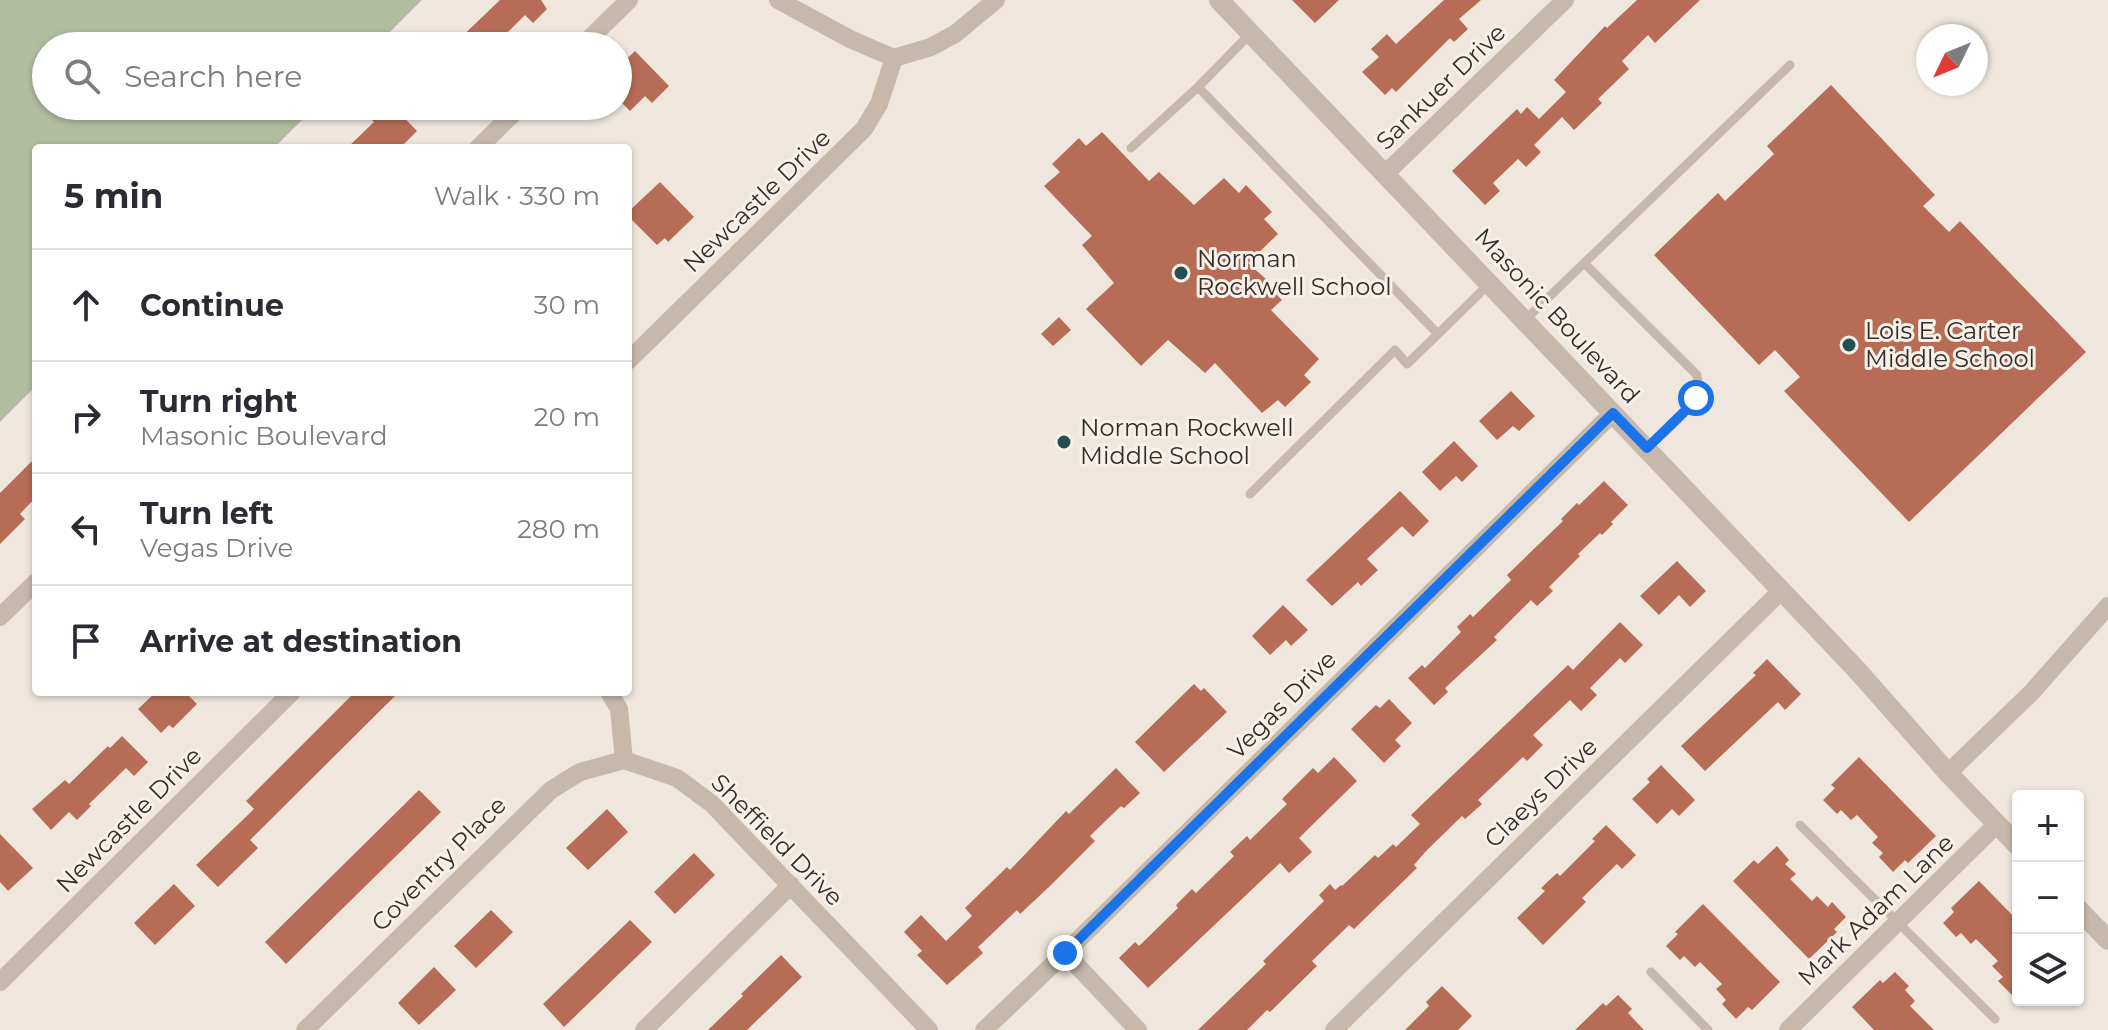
<!DOCTYPE html>
<meta charset="utf-8">
<style>
:root{--surface:#fff;--page:#f7f7f7;--text:#2b2b33;--muted:#7c7c81;--line:#e1e1e2}
body{margin:0;font-family:Montserrat,sans-serif;background:var(--page);color:var(--text)}
.controls{position:absolute;right:24px;bottom:24px;display:grid;overflow:hidden;border-radius:8px;box-shadow:0 2px 6px #0004}
.controls button{width:72px;height:72px;display:grid;place-items:center;padding:0;border:0;border-bottom:2px solid var(--line);background:var(--surface);color:var(--text);font:40px sans-serif}
.compass{position:absolute;left:1916px;top:24px;width:72px;height:72px;border-radius:50%;background:var(--surface);box-shadow:0 2px 6px #0004;rotate:227deg}
.stop{position:absolute;width:24px;height:24px;margin:-18px;border:6px solid #1a73e8;border-radius:50%;background:#fff}
.stop.end{background:#1a73e8;border-color:#fff;box-shadow:0 2px 8px #0008}
.list{margin:0;padding:0;list-style:none}
h2{display:flex;justify-content:space-between;align-items:center;height:104px;margin:0;padding:0 32px;font-size:34px}
h2 small{font-size:26px;font-weight:400;color:var(--muted)}
.list li{display:grid;grid-template-columns:52px 1fr auto;gap:24px;align-items:center;box-sizing:border-box;height:112px;padding:0 32px;border-top:2px solid var(--line)}
.list b{display:block;font-size:30px;white-space:nowrap}
.list p{margin:0;font-size:26px;white-space:nowrap;color:var(--muted)}
.list em{font-size:26px;font-style:normal;color:var(--muted)}
.icon{flex:none;width:44px;height:44px;fill:none;stroke:currentColor;stroke-width:2;stroke-linecap:round;stroke-linejoin:round}
.map{position:relative;flex:none;width:2108px;height:1030px;overflow:hidden}
.search{position:absolute;background:var(--surface);box-shadow:0 2px 6px #0004;left:32px;top:32px;width:600px;height:88px;display:flex;align-items:center;gap:20px;box-sizing:border-box;padding:0 28px;border-radius:44px;color:var(--muted);font-size:30px}
.panel{position:absolute;background:var(--surface);box-shadow:0 2px 6px #0004;left:32px;top:144px;width:600px;height:552px;border-radius:8px}
.map>svg:first-child{display:block}
.green{fill:#b3bda0}
.building{fill:#b76d55}
.lines{fill:none;stroke-linecap:round;stroke-linejoin:round}
.service{stroke:#c6b8ab;stroke-width:9}
.minor{stroke:#c6b8ab;stroke-width:18}
.tertiary{stroke:#c6b8ab;stroke-width:20}
.route{stroke:#1a73e8;stroke-width:10}
.poi-dot{fill:#244e51;stroke:#f7f1ea;stroke-width:3}
.labels{text-anchor:middle;stroke-width:6;stroke-linejoin:round;paint-order:stroke}
.street-label{font-size:24px;fill:#352d2a;stroke:#f7f1ea}
.poi-label{font-size:24px;fill:#352d2a;stroke:#f7f1ea;text-anchor:start}
</style>
<div class="map">
<svg width="2108" height="1030" viewBox="0 0 2108 1030">
<rect width="100%" height="100%" fill="#efe7de"/>
<!-- green -->
<path class="green" d="M0 0H422L376 46H46V106H316L274 148H36V386L0 422Z"/>
<!-- building -->
<path class="building" d="M500 0H541L547 9 533 23 525 15 494 46H452Z
M1292 0H1339L1315 23Z
M1444 0H1481L1459 19 1468 29 1454 42 1450 38 1396 92 1392 88 1385 95 1362 72 1379 57 1371 49 1387 34 1396 44Z
M1637 0H1700L1655 43 1648 35 1622 61 1629 69 1598 99 1602 103 1574 130 1562 117 1534 145 1541 152 1526 167 1518 159 1493 183 1500 191 1485 205 1452 171 1517 109 1521 114 1527 107 1539 119 1566 92 1554 80 1605 26 1607 28Z
M635 51 669 86 652 103 645 96 630 111 618 99V67Z
M1831 85 1935 195 1923 206 1949 232 1960 221 2086 352 1909 522 1784 391 1800 377 1775 350 1759 365 1654 255 1718 193 1725 201 1774 154 1767 146Z
M376 106H393L417 131 400 148H347L374 122 367 115Z
M1102 132 1149 181 1159 172 1194 205 1224 178 1239 193 1246 185 1272 212 1264 219 1278 234 1248 263 1267 280 1264 282 1282 300 1271 310 1319 359 1304 375 1311 382 1285 407 1278 400 1262 413 1215 363 1205 373 1168 340 1141 366 1086 309 1114 283 1082 245 1092 236 1044 186 1060 172 1052 164 1079 138 1086 146Z
M660 182 694 217 668 242 665 238 657 245 628 216V212Z
M1059 317 1071 330 1053 346 1041 334Z
M1511 391 1535 416 1519 431 1513 426 1497 440 1479 421Z
M1454 441 1478 466 1462 482 1456 476 1440 491 1422 472Z
M36 457V497L20 514 25 519 0 544V493Z
M1604 481 1628 505 1611 522 1613 524 1602 535 1600 533 1578 554 1580 556 1549 587 1553 591 1537 606 1531 600 1494 637 1497 640 1445 688 1448 692 1434 705 1408 678 1422 665 1425 668 1461 632 1457 627 1470 614 1473 617 1511 580 1507 575 1563 521 1561 519 1577 503 1579 505Z
M1400 491 1429 521 1413 537 1402 526 1367 559 1378 570 1361 586 1358 582 1332 606 1306 580Z
M1677 561 1706 591 1690 607 1679 595 1659 615 1640 596Z
M1283 605 1308 630 1291 646 1286 640 1270 655 1252 636Z
M1620 622 1643 645 1625 663 1620 658 1590 688 1597 695 1581 711 1570 700 1533 735 1543 745 1527 761 1523 757 1478 800 1482 804 1465 819 1462 816 1426 851 1414 865 1417 868 1354 929 1349 925 1312 961 1317 966 1270 1012 1267 1010 1247 1030H1198L1266 964 1263 961 1324 901 1319 895 1330 884 1335 890 1341 885 1342 886 1375 855 1378 858 1393 844 1396 847 1420 824 1411 815 1568 665 1573 670Z
M1767 659 1801 694 1785 710 1778 702 1705 771 1681 746 1756 675 1753 673Z
M1194 684 1201 691 1204 688 1227 712 1164 772 1135 742Z
M156 692H185L197 704 173 728 169 725 161 733 138 709Z
M355 692H399L250 840 258 848 218 887 196 865 254 809 246 801Z
M1389 699 1412 723 1395 740 1401 746 1384 763 1351 729 1376 705 1380 708Z
M122 736 148 762 134 776 126 768 89 804 91 806 77 820 69 812 51 830 32 809 65 780 69 784 108 746 110 748Z
M1334 757 1357 781 1299 838 1312 852 1289 873 1280 863 1148 988 1119 958 1135 942 1139 946 1178 908 1176 905 1192 889 1196 893 1234 856 1230 852 1247 836 1250 840 1287 804 1282 799 1313 768 1318 773Z
M1859 757 1936 836 1908 863 1905 860 1893 872 1879 857 1883 853 1872 843 1878 837 1857 815 1851 820 1841 810 1837 814 1823 800 1835 788 1831 785Z
M1661 765 1695 800 1679 816 1672 809 1657 824 1632 799 1650 782 1647 779Z
M1116 768 1140 793 1124 808 1121 806 1090 836 1095 841 1050 886 1020 914 1017 910 978 947 983 953 947 985 917 955 922 951 904 932 921 915 946 941 972 916 965 908 1007 867 1010 870 1066 811 1069 814Z
M419 790 441 812 286 964 265 942Z
M607 809 628 832 588 870 566 848Z
M1606 825 1636 855 1622 869 1617 864 1582 898 1586 902 1543 945 1517 918 1545 891 1541 888 1557 873 1560 876 1595 841 1592 839Z
M0 834 33 868 8 891 0 882Z
M1777 846 1789 860 1785 864 1796 874 1790 879 1812 901 1817 896 1828 907 1832 902 1846 917 1834 929 1837 932 1809 959 1733 881 1754 860 1758 864Z
M694 853 715 875 675 914 654 892Z
M1979 881 2018 921V1001L1998 981 2003 977 1992 966 1998 961 1976 939 1971 944 1961 933 1956 937 1943 923 1954 912 1951 908Z
M174 884 195 906 155 945 134 923Z
M1703 904 1780 982 1752 1010 1748 1007 1736 1019 1722 1004 1726 1000 1716 989 1722 984 1700 962 1695 967 1684 956 1680 960 1666 946 1678 934 1675 932Z
M491 910 513 932 476 968 454 946Z
M630 920 652 942 564 1027 543 1004Z
M781 955 802 977 747 1030H708L743 996 741 994Z
M434 967 456 990 419 1025 398 1003Z
M1895 972 1909 986 1905 990 1915 1001 1910 1006 1934 1030H1874L1852 1007 1880 980 1883 983Z
M1442 986 1472 1016 1458 1030H1405L1429 1006 1426 1002Z
M1618 995 1632 1009 1628 1013 1644 1030H1575L1603 1003 1606 1006Z"/>
<g class="lines">
<!-- service -->
<path class="service" d="M1250 34 1198 87 1438 334 1490 283
M1131 148 1198 87
M1584 263 1697 375C1702 407 1667 428 1647 448
M1525 320 1790 65
M1250 494 1395 350 1407 364 1438 334
M1800 825 1995 1019
M1651 972 1708 1030"/>
<!-- minor -->
<path class="minor" d="M778 0 850 39 894 58 931 47 955 34 996 0
M582 46 629 0
M478 148 521 106
M1385 174 1565 0
M628 361 864 129 879 104 894 58
M0 617 36 582
M609 692 619 709 624 760 677 778 712 804 929 1030
M1948 773 2031 693 2108 606
M1065 953 1138 1030
M0 982 292 692
M305 1030 551 790 580 772 624 760
M644 1030 791 885
M984 1030 1065 953 1613 413
M1334 1030 1781 591
M1788 1030 1997 824"/>
<!-- tertiary -->
<path class="tertiary" d="M1219 0 1856 669 1948 773 2018 846
M2078 909 2108 940"/>
</g>
<g class="lines">
<!-- route -->
<path class="route" d="M1065 953 1613 413 1647 448 1687 409 1696 398"/>
</g>
<!-- markers -->
<g class="poi-dot">
<circle cx="1181" cy="273" r="8"/>
<circle cx="1849" cy="345" r="8"/>
<circle cx="1064" cy="442" r="8"/>
</g>
<g class="labels">
<!-- street labels -->
<g class="street-label">
<text transform="translate(1441 87) rotate(-44)" y="8">Sankuer Drive</text>
<text transform="translate(757 201) rotate(-44)" y="8">Newcastle Drive</text>
<text transform="translate(1557 316) rotate(47)" y="8">Masonic Boulevard</text>
<text transform="translate(1282 705) rotate(-45)" y="8">Vegas Drive</text>
<text transform="translate(1541 793) rotate(-44)" y="8">Claeys Drive</text>
<text transform="translate(129 820) rotate(-45)" y="8">Newcastle Drive</text>
<text transform="translate(777 840) rotate(45)" y="8">Sheffield Drive</text>
<text transform="translate(439 864) rotate(-45)" y="8">Coventry Place</text>
<text transform="translate(1876 910) rotate(-44)" y="8">Mark Adam Lane</text>
</g>
<!-- poi labels -->
<g class="poi-label">
<text x="1197" y="267">Norman<tspan x="1197" dy="28">Rockwell School</tspan></text>
<text x="1865" y="339">Lois E. Carter<tspan x="1865" dy="28">Middle School</tspan></text>
<text x="1080" y="436">Norman Rockwell<tspan x="1080" dy="28">Middle School</tspan></text>
</g>
</g>
</svg>
<div class="controls">
<button>+</button>
<button>−</button>
<button><svg class="icon" aria-label="layers" viewBox="0 0 24 24"><path d="M12 4l9 5-9 5-9-5zM3 14l9 5 9-5"/></svg></button>
</div>
<svg class="compass" viewBox="-18 -18 36 36"><path d="M0-13l5 13h-10z" fill="#e53935"/><path d="M0 13l5-13h-10z" fill="#7c7c81"/></svg>
<div class="stop" style="left:1696px;top:398px"></div>
<div class="stop end" style="left:1065px;top:953px"></div>
<div class="search"><svg class="icon" aria-label="search" viewBox="0 0 24 24"><circle cx="10" cy="10" r="6"/><path d="M15 15l6 6"/></svg>Search here</div>
<section class="panel">
<h2>5 min<small>Walk · 330 m</small></h2>
<ul class="list">
<li><svg class="icon" aria-label="ahead" viewBox="0 0 24 24"><path d="M12 20V5M6 11l6-6 6 6"/></svg><div><b>Continue</b></div><em>30 m</em></li>
<li><svg class="icon" aria-label="right" viewBox="0 0 24 24"><path d="M7 20v-9h11M14 6l5 5-5 5"/></svg><div><b>Turn right</b><p>Masonic Boulevard</p></div><em>20 m</em></li>
<li><svg class="icon" aria-label="left" viewBox="0 0 24 24"><path d="M17 20v-9H6M10 6l-5 5 5 5"/></svg><div><b>Turn left</b><p>Vegas Drive</p></div><em>280 m</em></li>
<li><svg class="icon" aria-label="arrive" viewBox="0 0 24 24"><path d="M6 21V4h12l-3 4 3 4H6"/></svg><div><b>Arrive at destination</b></div></li>
</ul>
</section>
</div>
